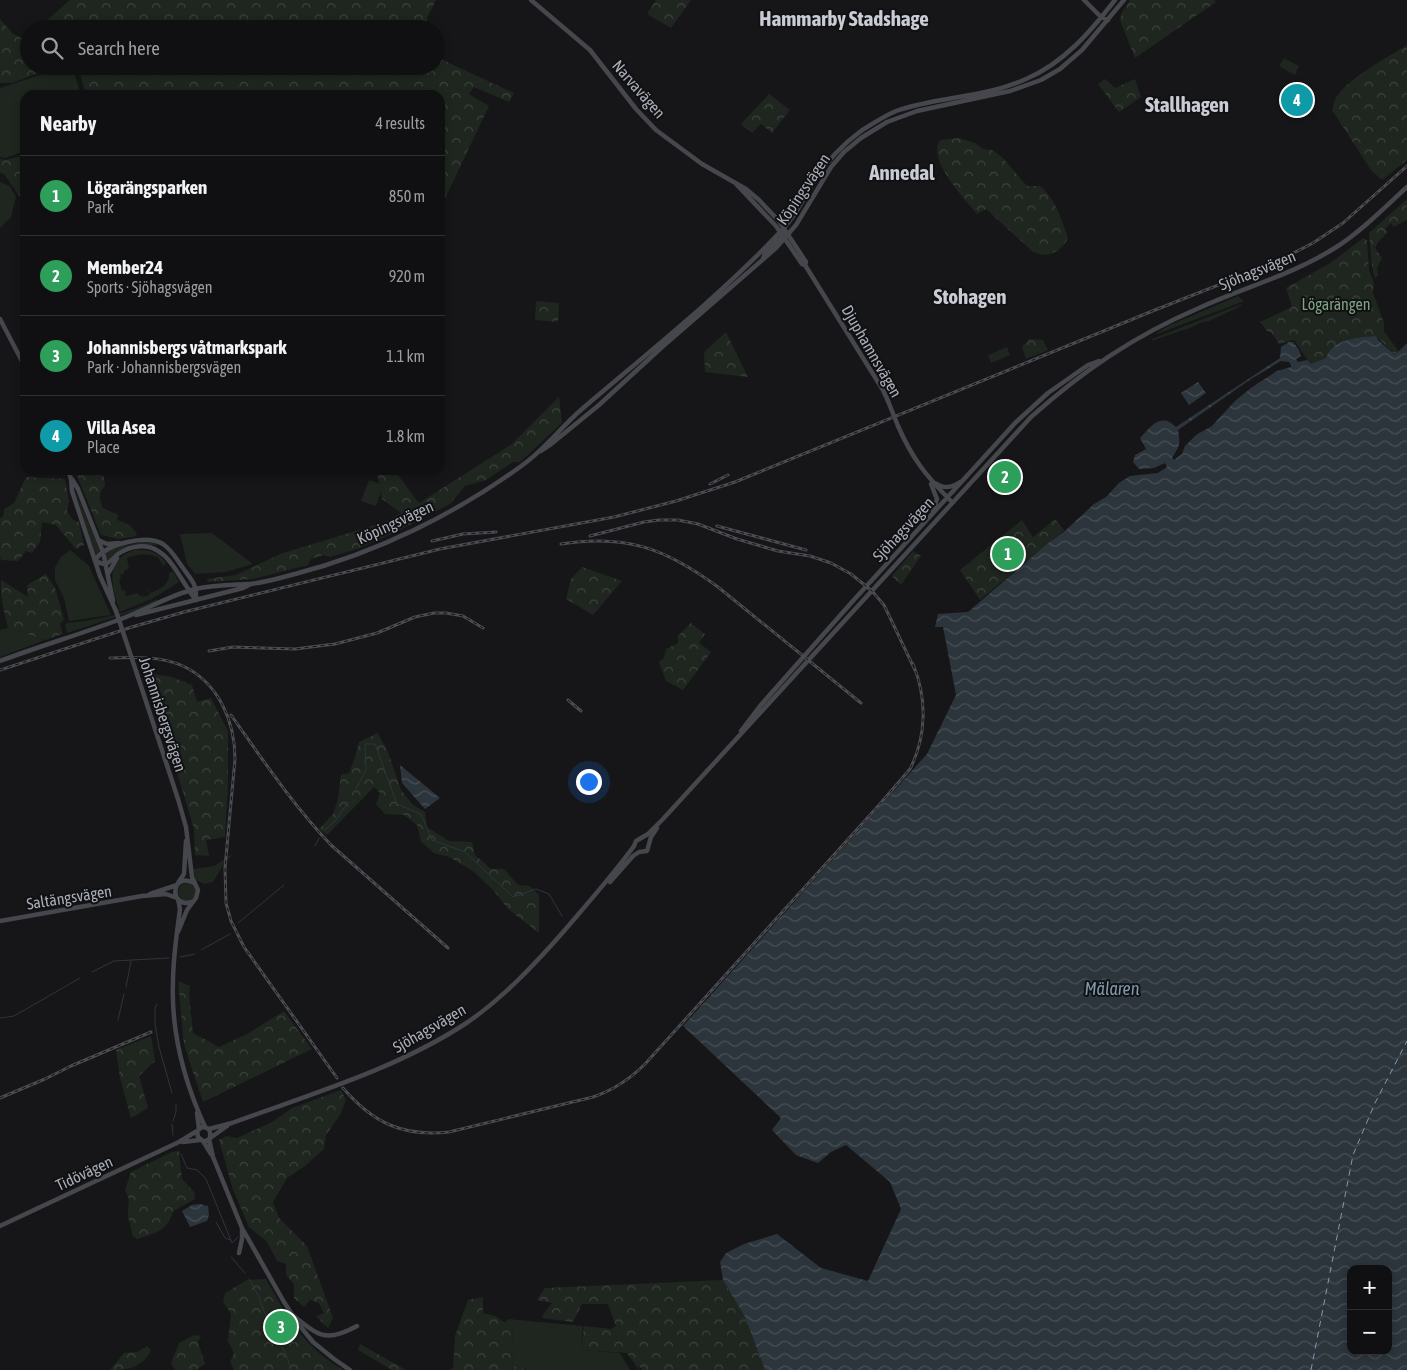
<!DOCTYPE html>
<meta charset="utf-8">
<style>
:root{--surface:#101012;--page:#19191b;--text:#f1f3f6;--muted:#9c9d9f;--line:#303032;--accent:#1a73e8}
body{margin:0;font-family:"Asap Condensed",sans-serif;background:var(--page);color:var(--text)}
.controls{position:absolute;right:15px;bottom:15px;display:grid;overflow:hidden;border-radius:10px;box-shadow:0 2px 8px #0003}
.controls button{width:45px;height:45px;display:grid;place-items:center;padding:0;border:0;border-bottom:1px solid var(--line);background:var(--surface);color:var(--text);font:25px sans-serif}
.you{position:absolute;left:588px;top:781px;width:18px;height:18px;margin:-12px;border:4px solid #fff;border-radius:50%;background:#1a73e8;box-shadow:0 0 0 8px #1a73e833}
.badge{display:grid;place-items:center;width:32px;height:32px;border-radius:50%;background:var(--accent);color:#fff;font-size:16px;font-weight:700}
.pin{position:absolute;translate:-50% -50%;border:2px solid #fff;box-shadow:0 1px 5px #0006}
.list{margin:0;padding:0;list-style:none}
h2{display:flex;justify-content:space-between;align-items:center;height:65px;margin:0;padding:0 20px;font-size:21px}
h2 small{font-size:16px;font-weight:400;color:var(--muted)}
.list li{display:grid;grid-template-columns:32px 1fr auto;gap:15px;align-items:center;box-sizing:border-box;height:80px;padding:0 20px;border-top:1px solid var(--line)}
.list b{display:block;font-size:19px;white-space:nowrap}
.list p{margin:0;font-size:16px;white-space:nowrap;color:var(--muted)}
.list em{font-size:16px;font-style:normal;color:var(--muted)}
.icon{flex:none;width:28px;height:28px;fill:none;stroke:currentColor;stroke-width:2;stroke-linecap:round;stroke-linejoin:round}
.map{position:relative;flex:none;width:1407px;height:1370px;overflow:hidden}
.search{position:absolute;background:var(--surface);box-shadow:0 2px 8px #0003;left:20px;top:20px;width:425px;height:55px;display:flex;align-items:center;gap:12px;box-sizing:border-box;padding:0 18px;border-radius:28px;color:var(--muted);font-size:19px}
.panel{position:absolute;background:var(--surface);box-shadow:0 2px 8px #0003;left:20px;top:90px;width:425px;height:385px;border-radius:15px}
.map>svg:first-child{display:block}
.green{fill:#1e261f}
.forest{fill:url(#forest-crowns)}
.water{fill:url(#water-waves);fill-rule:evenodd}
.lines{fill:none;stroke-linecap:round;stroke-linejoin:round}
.stream{stroke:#2c353c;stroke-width:1}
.ferry{stroke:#7f9bb3;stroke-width:1;stroke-dasharray:6 5;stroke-linecap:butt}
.secondary{stroke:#45474d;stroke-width:4.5}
.rail-casing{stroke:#4a4c52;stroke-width:3}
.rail{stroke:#111113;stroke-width:1;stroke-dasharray:4;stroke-linecap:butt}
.secondary-bridge{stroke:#45474d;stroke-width:4.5}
.labels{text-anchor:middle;stroke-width:4;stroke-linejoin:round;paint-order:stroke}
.street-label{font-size:16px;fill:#a8adb8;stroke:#111113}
.park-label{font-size:16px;fill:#7fa381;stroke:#111113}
.water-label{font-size:18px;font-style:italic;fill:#7f9bb3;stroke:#111113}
.district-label{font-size:21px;font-weight:bold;fill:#c9ccd4;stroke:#111113}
</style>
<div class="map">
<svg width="1407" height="1370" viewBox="0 0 1407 1370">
<defs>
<pattern id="forest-crowns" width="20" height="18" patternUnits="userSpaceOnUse" patternTransform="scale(1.25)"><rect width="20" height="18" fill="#1e261f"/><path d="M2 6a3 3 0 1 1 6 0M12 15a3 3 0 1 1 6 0" fill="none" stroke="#3c433d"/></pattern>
<pattern id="water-waves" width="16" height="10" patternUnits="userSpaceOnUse" patternTransform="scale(1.25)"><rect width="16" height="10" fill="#2c353c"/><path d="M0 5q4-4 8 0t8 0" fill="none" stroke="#485056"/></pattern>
</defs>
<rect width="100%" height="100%" fill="#161618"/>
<!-- green -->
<path class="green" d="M1284 58 1299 66 1295 75 1279 66Z
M68 66H72L81 95H25V151L5 158 0 157V88Z
M0 182 10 186 16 197 11 217 0 228Z
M1238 296 1244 301C1215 313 1186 322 1158 334L1157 333 1168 326Z
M1244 303 1237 308 1209 321 1199 323V324C1184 331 1168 334 1153 341L1152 339Z
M1007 347 1010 355 991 363 988 355Z
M369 480 383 485 376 506 361 501Z
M74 487 100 551 95 555Z
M212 533 253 564 226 572 195 574 187 564 180 534Z
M143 542H151L159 545H133L120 551 107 561 104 552 123 546Z
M70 550 89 566 111 615 69 621 64 598 55 580V567L61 557Z
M135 550C147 549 159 552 166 563L163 566 158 557C147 553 137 554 127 558L129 569 124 571V574L120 575 121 579 119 580 122 591 125 590 126 596 138 593 139 596 142 595V597L150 595 148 590H145L149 589 150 593C160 590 170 584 169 573L173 571 179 582 152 599 120 612C112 588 103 559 135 550Z
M157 599V601L137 610 67 633 65 625 67 623C99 620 129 613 157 599Z
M8 628 45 640 0 657V630Z
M234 853 224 864 213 882 204 884 196 880 193 869 214 866Z
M178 892a9 9 0 1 1 18 0a9 9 0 1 1-18 0Z
M508 1319 583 1326 581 1350 620 1353 630 1370H531L514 1366 512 1328 505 1323Z"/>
<!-- forest -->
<path class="forest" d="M70 0H436L427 18V29H37Z
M656 0H691L671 28 647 14Z
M1130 0H1214L1216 2 1135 58 1120 20 1122 12Z
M0 19 13 34 25 40 29 36V66H57L12 83H0Z
M1407 45V160L1382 180 1371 170 1332 110C1334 105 1334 100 1337 96 1353 75 1385 59 1407 45Z
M436 57 514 93 509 102 474 87 469 94 489 106 440 209V95H86L78 66H436Z
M1105 79 1115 88 1135 79 1141 97 1119 112 1098 84Z
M769 94 790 110 772 133 761 124 752 133 741 124Z
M959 138 975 143 983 149 992 150 1002 157 1027 186H1040C1055 198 1062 220 1068 238 1061 253 1045 260 1031 250L986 209 977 214C965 199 926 159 940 140Z
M25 155V204L4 174 0 173V159L6 160Z
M1407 199V220L1394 227 1391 223 1385 229 1388 232 1378 242 1375 248 1382 258 1377 268 1378 275 1375 278C1370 263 1371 249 1369 233Z
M1363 238 1367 240 1369 270 1374 283 1373 293 1384 323V331L1399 352 1395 355 1376 336C1358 337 1332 339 1326 358L1311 365 1294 340 1279 344 1271 332 1267 331 1260 322 1292 307 1286 288 1332 262Z
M536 301 559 303 558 322 535 320Z
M726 332 748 377 705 372 704 352Z
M1029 339 1043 340 1048 350 1026 359 1022 347Z
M559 397 562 423 520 462H513L486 480 465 486 450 504 396 532 357 549 330 557 324 555 311 559 308 565 253 579 208 582 207 579 236 575 280 554 385 522 401 513 382 499 377 471 378 470H394L419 503 512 444Z
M80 470 97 471 104 477 105 485C98 493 99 498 103 508L118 515 117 520C126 523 134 526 137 536L118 539 101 535 76 473Z
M26 477 65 479 69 501 67 511 73 520 79 522 84 545 76 549 56 525 42 522 40 542 32 553 26 551 18 561 1 560 0 557V518L3 517 4 509 14 503Z
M1055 519 1064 530 980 600 960 570 1022 520 1033 537Z
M913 551 921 556 901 585 892 576Z
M582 567 622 581 593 615 566 599 571 579Z
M46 574 55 588 64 619 60 624 63 634 45 640 8 628C4 612 0 596 1 580L28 597 27 585Z
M691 623 705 634 699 643 711 652 683 690 666 681 659 662 664 658 666 649 678 643V636Z
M147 673 172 677 192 685 197 702 211 698 228 731V784L225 837 206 840 209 856 195 855 194 829Z
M378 733 388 752 401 790 413 805 425 812 427 827 449 841 472 842 475 855 491 869H504L518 885 530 886 539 895V933L508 909 494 891 473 871 449 857 434 853 421 842 417 825 404 815 385 814 376 804 380 793 374 787 327 835 319 829 333 814 338 799 341 775 349 773 355 757 359 742Z
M178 981 190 986 189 994 193 1033 219 1047 247 1034 284 1011 312 1049 203 1102 184 1045Z
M151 1036 155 1061 139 1076 148 1108 131 1118 120 1078 116 1050Z
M341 1090 346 1100 340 1115 326 1135 324 1149 305 1166 287 1178 273 1202 279 1218 307 1246 333 1318 328 1328 316 1316 324 1313 319 1303 310 1300 304 1307 294 1298V1284L286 1275V1264L277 1261 267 1242 249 1227 233 1190 219 1140 226 1136 237 1138 272 1122 292 1108Z
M179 1151 182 1179 194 1192 195 1199 173 1211C168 1232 154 1233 137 1239L132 1235C132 1228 128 1221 128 1214 127 1202 132 1203 125 1190L131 1172 172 1152Z
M266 1279C287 1317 304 1347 343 1370H234L230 1362 234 1353 228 1341 231 1314 223 1302 225 1293 247 1280Z
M723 1280 745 1317 765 1370H643L639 1366V1370L627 1353 581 1350 584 1326 611 1329 616 1326 608 1304H582L573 1322 542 1318 543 1315 552 1303 537 1300 545 1288Z
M483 1297V1313L495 1316 512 1327 514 1366 531 1370H449L453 1368 455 1336 468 1300Z
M194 1335 201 1336 198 1342 205 1364 196 1370H175L171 1363 179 1343Z
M360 1344 406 1370H392L358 1350Z
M147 1346 151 1350C143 1368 127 1370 110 1370L124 1353 137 1352Z"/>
<!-- water -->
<path class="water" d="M1376 336 1379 341 1395 355 1407 343V1370H765L745 1317 723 1280 720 1262 726 1253 744 1244 777 1234 821 1268 868 1281 901 1209 890 1182 846 1145 831 1152 818 1163 796 1155 772 1130 781 1118 683 1026 927 754 956 695 943 627H935L938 614 968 612 1047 544 1066 530 1094 504 1106 497 1119 483 1130 476 1158 473 1167 467 1165 463 1154 468 1139 469 1133 462 1135 455 1146 449 1140 438C1151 426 1161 412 1176 427L1280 358 1281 347 1289 342H1293L1299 350 1301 356 1296 359 1298 362 1307 360 1311 364 1326 358C1332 339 1358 337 1376 336ZM1281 361 1289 362 1291 365V367L1277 371 1251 388 1235 401 1212 426 1196 435 1185 446 1182 454 1174 460 1172 458C1179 446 1181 445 1178 430L1251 379ZM1351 1269H1388V1351H1351Z
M1198 382 1206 393 1189 405 1181 393Z
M400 765 440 798 425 809 402 783Z
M200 1204 208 1206 209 1215 207 1221 190 1227 182 1211 192 1205Z"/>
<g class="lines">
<!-- stream -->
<path class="stream" d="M356 789 366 770 365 744H375L397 804 421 814 432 840 465 852 513 897 536 889 549 894 562 916
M325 830 336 820 348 802
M315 846 319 838
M238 923 284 885
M201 950 230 934
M180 957 195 954
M92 972 114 961 169 958
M126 987 131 961
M157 1004 155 1008V1024L159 1047 172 1093
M0 1018 14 1016 80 978
M118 1020 124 994
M173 1121 176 1112V1105
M172 1124 173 1135
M181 1154 187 1168 197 1170 206 1179 232 1243 238 1237
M216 1222 225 1238 231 1240
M231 1257 245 1273
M249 1279 259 1297 263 1309 288 1359 289 1365"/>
<!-- ferry -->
<path class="ferry" d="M1311 1370 1353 1155 1375 1103 1407 1041"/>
<!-- secondary -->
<path class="secondary" d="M531 0 590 50 636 109 656 130 702 164 746 189 759 200 779 221 806 262 805 265
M1084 0 1101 17 1108 20
M737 185 776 226 802 264 805 265 883 390 888 401
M763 259 765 253 782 237 783 234
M0 319 25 367
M898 426C912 458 926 476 950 500
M541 451 550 445 599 405 661 348 776 248 796 225 831 167 844 152 861 138 887 122 917 111 1010 91 1041 80 1060 69 1082 50 1124 0
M68 470 71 479 72 491 100 576 116 611
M72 479 78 489 103 552 113 601
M935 483C944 489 951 488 960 482
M931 484 937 499 933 511
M98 540 107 544 119 543
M95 560C106 544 146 534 163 544 172 550 177 560 183 568 192 581 197 584 196 600
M95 560C98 562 102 565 106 564 110 562 115 557 118 554 130 546 146 543 158 551 173 559 184 586 196 600
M108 574 117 558
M136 615 243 588 251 584
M0 661C40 646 81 634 121 619 146 610 170 595 195 589 213 585 231 585 249 584 264 583 280 578 295 574 376 553 456 514 524 464 545 449 562 426 582 409 650 351 721 295 782 230 797 215 804 197 815 180 827 161 843 144 861 131 872 124 884 116 896 111 938 96 985 98 1026 79 1064 63 1090 32 1115 0
M137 674 178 799 186 827 192 877 198 890 196 898 187 910 178 932
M741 731 760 706 852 602 1016 422 1048 393 1088 365 1099 361
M610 882 633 856 639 852 647 851 651 837 657 828
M178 883 184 874 186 841
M150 894 177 885
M178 899 180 909C177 933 173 957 173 982 171 1032 184 1081 205 1127
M192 902C168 909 171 871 194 883
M0 921 142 896 166 894 177 898
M197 1113 199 1129
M209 1129 232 1123C311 1094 397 1069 468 1022 504 997 535 964 564 931 588 903 612 876 634 846L636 841 648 834 663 819 1031 417C1084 370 1134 336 1199 308 1245 287 1295 274 1338 246 1363 230 1385 207 1407 187
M210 1136C211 1130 208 1127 202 1127L197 1131 198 1137 203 1141H206L227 1126
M209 1139 213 1157 242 1228 284 1302 299 1325 313 1342 334 1359 350 1370
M203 1141 211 1154
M183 1142 200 1140
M0 1226 179 1142 197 1131
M239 1253 242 1239V1229
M294 1316C319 1336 326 1343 357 1326"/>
<defs>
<path id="rail" d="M710 484 728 475
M717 526 806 550
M590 536 644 522 659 520H678L698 524 737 539 778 551 810 556 831 563 851 574 872 591 884 605 915 670
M432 541 463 534 496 532
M561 544C626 534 665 548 718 587L861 703
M209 651 233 647 295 649 335 644 377 633 415 617 434 613H446L463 616 483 628
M110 658C133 657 161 656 183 666 219 683 235 722 235 759L225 868 226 903 231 921 244 947 337 1078
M0 670 132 627 184 612 440 549 614 517 676 501 735 482 1155 310 1272 264 1313 243 1343 223 1407 166
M568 700 581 711
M231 715C263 760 293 805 331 845L448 948
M343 1088C373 1123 403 1137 449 1132L593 1097C614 1090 630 1079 645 1064L879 805 910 769C927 735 927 698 913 664
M0 1098 45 1079 71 1066 151 1032"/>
</defs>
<!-- rail casing -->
<use href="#rail" class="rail-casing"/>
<!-- rail -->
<use href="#rail" class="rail"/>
<!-- secondary-bridge -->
<path class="secondary-bridge" d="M888 401 898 426
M116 611 137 674"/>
</g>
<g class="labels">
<!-- street labels -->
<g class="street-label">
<text transform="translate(639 89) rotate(49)" y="6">Narvavägen</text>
<text transform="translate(803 189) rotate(-56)" y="6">Köpingsvägen</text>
<text transform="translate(1257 270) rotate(-22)" y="6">Sjöhagsvägen</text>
<text transform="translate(872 351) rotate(60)" y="6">Djuphamnsvägen</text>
<text transform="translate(395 522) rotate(-25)" y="6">Köpingsvägen</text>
<text transform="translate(903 529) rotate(-47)" y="6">Sjöhagsvägen</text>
<text transform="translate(163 714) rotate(72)" y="6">Johannisbergsvägen</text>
<text transform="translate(69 897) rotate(-9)" y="6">Saltängsvägen</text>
<text transform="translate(429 1028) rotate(-30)" y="6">Sjöhagsvägen</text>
<text transform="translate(84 1173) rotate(-25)" y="6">Tidövägen</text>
</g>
<!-- park labels -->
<g class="park-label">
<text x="1336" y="310">Lögarängen</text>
</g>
<!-- water labels -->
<g class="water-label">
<text x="1112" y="995">Mälaren</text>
</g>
<!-- district labels -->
<g class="district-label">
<text x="844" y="26">Hammarby Stadshage</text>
<text x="1187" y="112">Stallhagen</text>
<text x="902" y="180">Annedal</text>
<text x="970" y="304">Stohagen</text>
</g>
</g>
</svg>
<div class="controls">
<button>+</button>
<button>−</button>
</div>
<div class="you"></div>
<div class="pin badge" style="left:1008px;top:554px;background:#2e9e5b">1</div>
<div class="pin badge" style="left:1005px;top:477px;background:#2e9e5b">2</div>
<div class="pin badge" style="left:281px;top:1327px;background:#2e9e5b">3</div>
<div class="pin badge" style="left:1297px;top:100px;background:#0f9aa8">4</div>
<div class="search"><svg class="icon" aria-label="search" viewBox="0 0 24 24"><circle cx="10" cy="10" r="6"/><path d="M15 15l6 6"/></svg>Search here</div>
<section class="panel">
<h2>Nearby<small>4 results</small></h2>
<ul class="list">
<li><span class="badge" style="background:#2e9e5b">1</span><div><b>Lögarängsparken</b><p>Park</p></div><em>850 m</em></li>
<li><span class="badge" style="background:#2e9e5b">2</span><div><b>Member24</b><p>Sports · Sjöhagsvägen</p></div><em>920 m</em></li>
<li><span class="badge" style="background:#2e9e5b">3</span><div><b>Johannisbergs våtmarkspark</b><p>Park · Johannisbergsvägen</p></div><em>1.1 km</em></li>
<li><span class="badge" style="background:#0f9aa8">4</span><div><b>Villa Asea</b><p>Place</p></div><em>1.8 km</em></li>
</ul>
</section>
</div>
